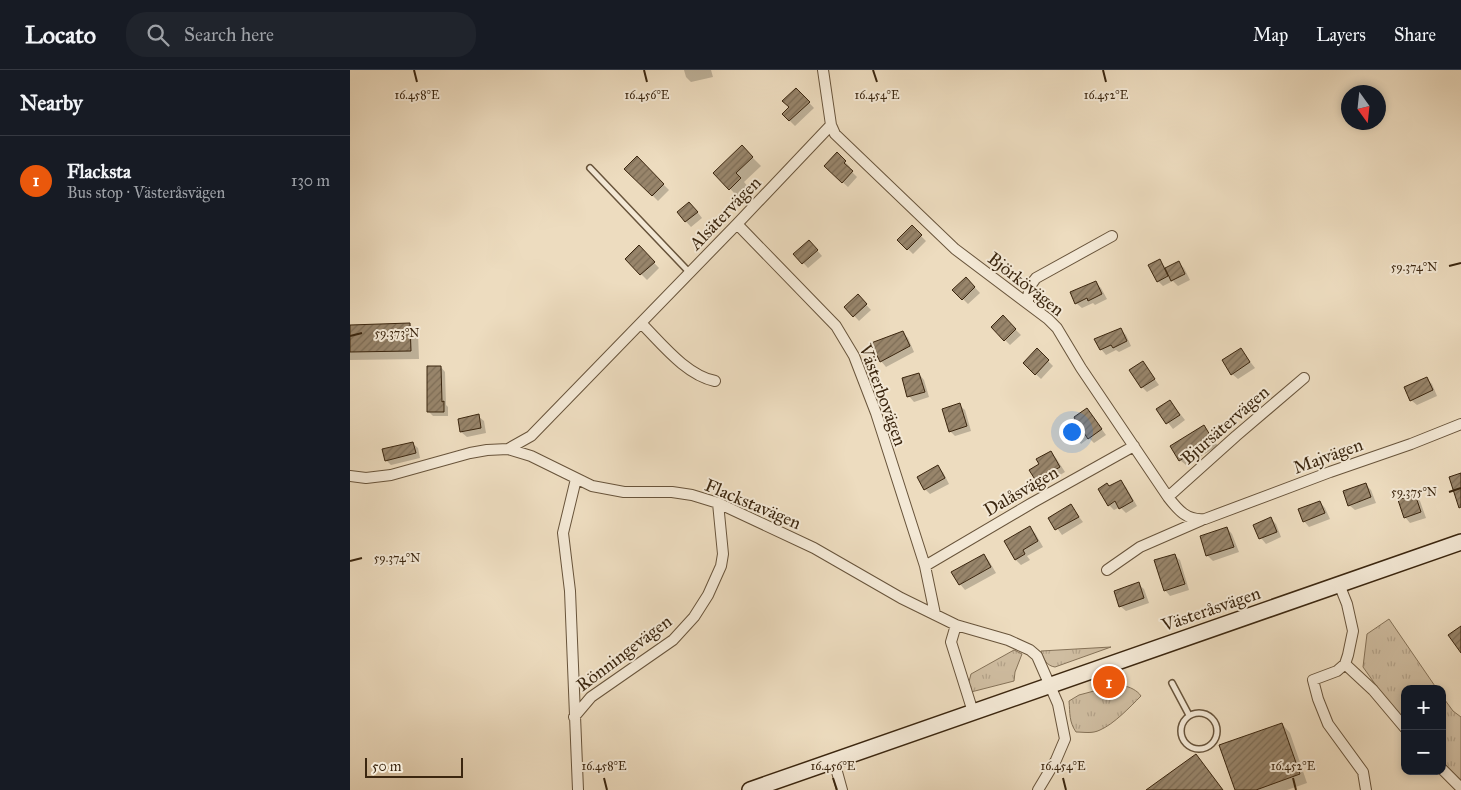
<!DOCTYPE html>
<meta charset="utf-8">
<style>
:root{--surface:#171b24;--page:#20242c;--text:#f1f3f6;--muted:#9ea1a6;--line:#363941;--accent:#ea580c}
body{margin:0;font-family:"IM FELL Great Primer",serif;background:var(--page);color:var(--text)}
.controls{position:absolute;right:15px;bottom:15px;display:grid;overflow:hidden;border-radius:10px;box-shadow:0 2px 8px #0003}
.controls button{width:45px;height:45px;display:grid;place-items:center;padding:0;border:0;border-bottom:1px solid var(--line);background:var(--surface);color:var(--text);font:25px sans-serif}
.compass{position:absolute;left:991px;top:15px;width:45px;height:45px;border-radius:50%;background:var(--surface);box-shadow:0 2px 8px #0003;rotate:165deg}
.scale{position:absolute;left:15px;bottom:12px;width:98px;box-sizing:border-box;padding-left:5px;border:2px solid #3b260f;border-top:0;font-size:14px;line-height:18px;white-space:nowrap;color:#3b260f;-webkit-text-stroke:4px #f3e8d5;paint-order:stroke}
.you{position:absolute;left:721px;top:361px;width:18px;height:18px;margin:-12px;border:4px solid #fff;border-radius:50%;background:#1a73e8;box-shadow:0 0 0 8px #1a73e833}
.badge{display:grid;place-items:center;width:32px;height:32px;border-radius:50%;background:var(--accent);color:#fff;font-size:16px;font-weight:700}
.pin{position:absolute;translate:-50% -50%;border:2px solid #fff;box-shadow:0 1px 5px #0006}
.list{margin:0;padding:0;list-style:none}
h2{display:flex;justify-content:space-between;align-items:center;height:65px;margin:0;padding:0 20px;font-size:21px}
h2 small{font-size:16px;font-weight:400;color:var(--muted)}
.list li{display:grid;grid-template-columns:32px 1fr auto;gap:15px;align-items:center;box-sizing:border-box;height:90px;padding:0 20px;border-top:1px solid var(--line)}
.list b{display:block;font-size:19px;white-space:nowrap}
.list p{margin:0;font-size:16px;white-space:nowrap;color:var(--muted)}
.list em{font-size:16px;font-style:normal;color:var(--muted)}
.icon{flex:none;width:28px;height:28px;fill:none;stroke:currentColor;stroke-width:2;stroke-linecap:round;stroke-linejoin:round}
.map{position:relative;flex:none;width:1111px;height:720px;overflow:hidden}
header{display:flex;align-items:center;gap:30px;box-sizing:border-box;height:70px;padding:0 25px;background:var(--surface);border-bottom:1px solid var(--line)}
header strong{font-size:24px}
nav{display:flex;gap:28px;margin-inline-start:auto;font-size:18px}
.search{width:350px;height:45px;background:var(--page);display:flex;align-items:center;gap:12px;box-sizing:border-box;padding:0 18px;border-radius:20px;color:var(--muted);font-size:19px}
main{display:flex}
aside{flex:1;background:var(--surface)}
.map>svg:first-child{display:block}
.grass{fill:url(#grass-tufts);stroke:#857258}
.shadow{fill:#0003}
.building{fill:url(#building-hatch);stroke:#3b260f}
.lines{fill:none;stroke-linecap:round;stroke-linejoin:round}
.lane-casing{stroke:#68543b;stroke-width:8}
.street-casing{stroke:#68543b;stroke-width:12}
.secondary-casing{stroke:#3b260f;stroke-width:18}
.lane{stroke:#f3e8d5;stroke-width:5}
.street{stroke:#f3e8d5;stroke-width:10}
.secondary{stroke:#f3e8d5;stroke-width:15}
.ticks{fill:none;stroke:#3b260f;stroke-width:2}
.labels{text-anchor:middle;stroke-width:4;stroke-linejoin:round;paint-order:stroke}
.street-label{font-size:18px;fill:#3b260f;stroke:#f3e8d5}
.ticks-label{font-size:12px;text-anchor:middle;fill:#3b260f;stroke:#f3e8d5;stroke-width:4;stroke-linejoin:round;paint-order:stroke}
</style>
<header>
<strong>Locato</strong>
<div class="search"><svg class="icon" aria-label="search" viewBox="0 0 24 24"><circle cx="10" cy="10" r="6"/><path d="M15 15l6 6"/></svg>Search here</div>
<nav><a>Map</a><a>Layers</a><a>Share</a></nav>
</header>
<main>
<aside>
<h2>Nearby<small></small></h2>
<ul class="list">
<li><span class="badge">1</span><div><b>Flacksta</b><p>Bus stop · Västeråsvägen</p></div><em>130 m</em></li>
</ul>
</aside>
<div class="map">
<svg width="1111" height="720" viewBox="0 0 1111 720">
<defs>
<pattern id="grass-tufts" width="24" height="20" patternUnits="userSpaceOnUse" patternTransform="scale(1.25)"><rect width="24" height="20" fill="#cfbda1"/><path d="M3 7l-1-3M5 7V3M7 7l1-3M15 17l-1-3M17 17v-4M19 17l1-3" fill="none" stroke="#b3a289"/></pattern>
<pattern id="building-hatch" width="6" height="6" patternUnits="userSpaceOnUse" patternTransform="scale(1.25)"><rect width="6" height="6" fill="#98856b"/><path d="M-1 1l2-2M0 6l6-6M5 7l2-2" fill="none" stroke="#7d6d56"/></pattern>
</defs>
<rect width="100%" height="100%" fill="#eddcbf"/>
<filter id="stains"><feTurbulence type="fractalNoise" baseFrequency=".004" numOctaves="4"/><feColorMatrix values="0 0 0 0 .2 0 0 0 0 .09 0 0 0 0 .02 0 0 0 .5 -.17"/></filter>
<radialGradient id="worn" r=".72"><stop offset=".6" stop-color="#630" stop-opacity="0"/><stop offset="1" stop-color="#630" stop-opacity=".3"/></radialGradient>
<!-- grass -->
<path class="grass" d="M1039 549 1087 619H1055V652L1035 628 1013 597 1017 564Z
M761 577 705 597C697 596 693 589 691 581Z
M664 580 672 584 665 602 664 611 621 622 617 619 621 604Z
M773 616C779 616 788 621 791 626 780 637 764 654 750 660 742 664 734 662 726 662 719 652 720 643 719 631L729 625 759 617 763 624 773 619Z
M1092 626 1103 641 1111 647V714L1092 695Z"/>
<!-- shadow -->
<path class="shadow" d="M334 0H361L363 7 341 12 336 7Z
M446 19 464 38 445 56 433 44 440 37Z
M392 77 411 96 394 112 399 118 388 127 365 103Z
M487 84 500 97 499 99 507 107 498 117 475 96Z
M287 88 319 120 308 131 276 99Z
M345 139 352 148 341 157 328 143Z
M562 157 576 171 563 184 549 170Z
M459 171 472 186 458 198 445 184Z
M289 177 309 198 297 210 276 189Z
M810 191 816 198 828 192 834 198 840 210 828 216 823 211 813 216 808 211Z
M616 208 630 223 618 234 604 220Z
M746 213 751 218 757 229 745 235 743 233 732 238 726 233Z
M508 226 521 240 509 251 496 237Z
M653 247 671 265 660 275 642 257Z
M60 255 68 263 69 289 0 290V256Z
M770 259 776 265 781 276 769 282 766 280 756 285 751 279Z
M552 262 558 268 564 282 536 297 531 291Z
M687 280 703 296 691 309 674 293Z
M891 280 905 298 888 309 882 304Z
M793 293 809 315 797 322 792 317Z
M91 297 95 302 96 335 98 337V346H83L79 342Z
M569 304 574 310 579 327 564 332 559 326Z
M1076 308 1082 314 1087 326 1067 335 1061 330Z
M820 331 835 350 823 359 808 340Z
M609 335 615 340 621 361 605 366 600 361Z
M737 339 756 365 744 373 739 368 731 374 717 356Z
M128 346 134 351 136 363 117 367 111 362Z
M854 357 868 376 836 395 830 390Z
M62 373 68 378 70 388 41 395 36 390Z
M700 382 706 388 715 402 692 416 687 410Z
M587 397 593 402 599 414 580 424 575 419Z
M770 411 776 417 787 436 776 443 770 437 764 440 759 435 760 417Z
M1016 415 1021 420 1026 433 1005 440 999 435Z
M1065 426 1070 431 1076 448 1060 453 1055 447Z
M970 432 975 438 980 449 959 457 954 451Z
M721 436 733 452 712 465 700 448Z
M921 449 926 454 931 467 916 474 911 468 905 455Z
M680 458 685 463 693 477 677 486 680 490 671 495 666 490 656 471Z
M877 458 882 464 889 482 863 491 857 485Z
M634 485 639 491 646 503 615 520 610 514Z
M824 485 830 490 839 520 820 526 815 520Z
M788 514 794 519 799 533 776 541 770 536Z
M932 654 940 663 957 713 937 720H886Z"/>
<!-- building -->
<path class="building" d="M446 18 460 32 439 51 432 44 439 37 432 31Z
M392 75 403 87 386 103 391 108 379 120 363 103Z
M487 82 496 91 494 93 503 101 492 113 474 96Z
M287 86 314 114 302 126 274 99Z
M339 132 348 142 335 152 327 142Z
M562 155 572 165 557 180 547 170Z
M459 170 468 180 452 194 443 184Z
M289 175 305 192 290 205 275 189Z
M810 189 818 206 807 212 798 195Z
M829 191 835 204 821 211 815 198Z
M616 207 625 217 612 230 602 220Z
M746 211 752 224 738 231 737 228 725 234 720 222Z
M508 224 517 234 503 247 494 237Z
M653 245 666 259 654 271 641 257Z
M60 253 61 281 0 282V255Z
M771 258 777 271 763 278 761 275 750 280 744 269Z
M553 261 560 276 530 292 521 273Z
M687 278 699 290 685 305 673 293Z
M891 278 900 292 881 305 872 290Z
M793 291 805 309 791 318 779 300Z
M77 296H91L92 332 94 331V342H77Z
M569 303 575 322 557 327 552 308Z
M1077 307 1083 320 1060 331 1054 317Z
M820 330 830 345 816 354 806 339Z
M610 333 617 356 599 362 592 339Z
M737 338 752 359 738 369 734 363 724 369 715 356 725 349 724 347Z
M129 344 131 358 110 362 108 349Z
M854 355 863 370 829 391 820 376Z
M63 372 66 383 35 391 32 379Z
M701 381 710 397 686 411 679 400 689 394 686 389Z
M588 395 595 408 574 420 567 407Z
M1111 403V437L1109 438 1099 407Z
M771 410 783 431 769 439 765 431 758 436 748 419 757 413 759 416Z
M1016 413 1021 427 998 436 993 421Z
M1065 424 1071 442 1054 448 1048 430Z
M970 431 975 443 953 452 948 439Z
M721 434 729 447 705 460 698 448Z
M921 447 927 462 909 469 903 455Z
M680 456 688 471 673 480 675 484 665 490 654 471Z
M877 457 884 477 856 486 850 466Z
M634 484 641 497 609 515 601 502Z
M825 484 835 514 814 521 804 490Z
M789 512 794 528 769 537 764 521Z
M1111 556V583L1098 565Z
M932 653 950 704 906 720H885L869 675Z
M846 684 873 720H796Z"/>
<g class="lines">
<defs>
<path id="lane" d="M240 98 340 203
M822 613 839 645
M831 661a18 18 0 1 1 36 0a18 18 0 1 1-36 0Z"/>
<path id="street" d="M473 0 481 55 485 64 605 179 698 249 707 258 731 298 818 427C828 440 837 451 855 449L980 402 1061 374 1111 354
M387 154 486 256 504 286 526 343 575 496 585 544
M678 233C678 223 679 216 686 208L762 166
M291 253C312 274 336 305 365 311
M158 379 181 366 387 154 481 55
M0 406 16 408 41 405 120 383 137 380 158 379 181 386 242 416 274 422H322L342 425 368 433 464 478 551 528 606 555 658 570 680 580 687 586 708 634 715 669 706 690 688 720
M226 409 213 463 220 521 228 720
M818 427 886 366 954 308
M575 496 682 433 784 376
M757 500 790 477 852 450
M989 514 997 534 1003 561 998 585 995 594 987 601 963 610 968 629 978 654 1013 702 1016 720
M606 555 601 572 623 642
M995 594 1023 620 1055 658
M224 647 241 627 323 570 344 547 358 525 371 496 373 484 368 433
M484 691 492 720
M1092 699 1111 718"/>
<path id="secondary" d="M400 720 1111 472"/>
</defs>
<!-- lane casing -->
<use href="#lane" class="lane-casing"/>
<!-- street casing -->
<use href="#street" class="street-casing"/>
<!-- secondary casing -->
<use href="#secondary" class="secondary-casing"/>
<!-- lane -->
<use href="#lane" class="lane"/>
<!-- street -->
<use href="#street" class="street"/>
<!-- secondary -->
<use href="#secondary" class="secondary"/>
</g>
<!-- ticks -->
<path class="ticks" d="M64 0 67 12M294 0 297 12M523 0 527 12M753 0 756 12M1099 196 1111 193M0 266 12 263M1099 422 1111 418M0 491 12 488M254 708 257 720M483 708 487 720M713 708 716 720M943 708 946 720"/>
<g class="labels">
<!-- street labels -->
<g class="street-label">
<text transform="translate(375 143) rotate(-46)" y="6">Alsätervägen</text>
<text transform="translate(676 214) rotate(38)" y="6">Björkövägen</text>
<text transform="translate(533 325) rotate(70)" y="6">Västerbovägen</text>
<text transform="translate(875 355) rotate(-41)" y="6">Bjursätervägen</text>
<text transform="translate(978 386) rotate(-20)" y="6">Majvägen</text>
<text transform="translate(671 421) rotate(-30)" y="6">Dalåsvägen</text>
<text transform="translate(403 434) rotate(23)" y="6">Flackstavägen</text>
<text transform="translate(861 539) rotate(-19)" y="6">Västeråsvägen</text>
<text transform="translate(274 583) rotate(-37)" y="6">Rönningevägen</text>
</g>
</g>
<g class="ticks-label">
<text x="67" y="29">16.458°E</text>
<text x="297" y="29">16.456°E</text>
<text x="527" y="29">16.454°E</text>
<text x="756" y="29">16.452°E</text>
<text x="1064" y="201">59.374°N</text>
<text x="47" y="267">59.373°N</text>
<text x="1064" y="426">59.375°N</text>
<text x="47" y="492">59.374°N</text>
<text x="254" y="700">16.458°E</text>
<text x="483" y="700">16.456°E</text>
<text x="713" y="700">16.454°E</text>
<text x="943" y="700">16.452°E</text>
</g>
<rect width="100%" height="100%" filter="url(#stains)"/>
<rect width="100%" height="100%" fill="url(#worn)"/>
</svg>
<div class="controls">
<button>+</button>
<button>−</button>
</div>
<svg class="compass" viewBox="-18 -18 36 36"><path d="M0-13l5 13h-10z" fill="#e53935"/><path d="M0 13l5-13h-10z" fill="#9ea1a6"/></svg>
<div class="scale">50 m</div>
<div class="you"></div>
<div class="pin badge" style="left:759px;top:612px">1</div>
</div>
</main>
